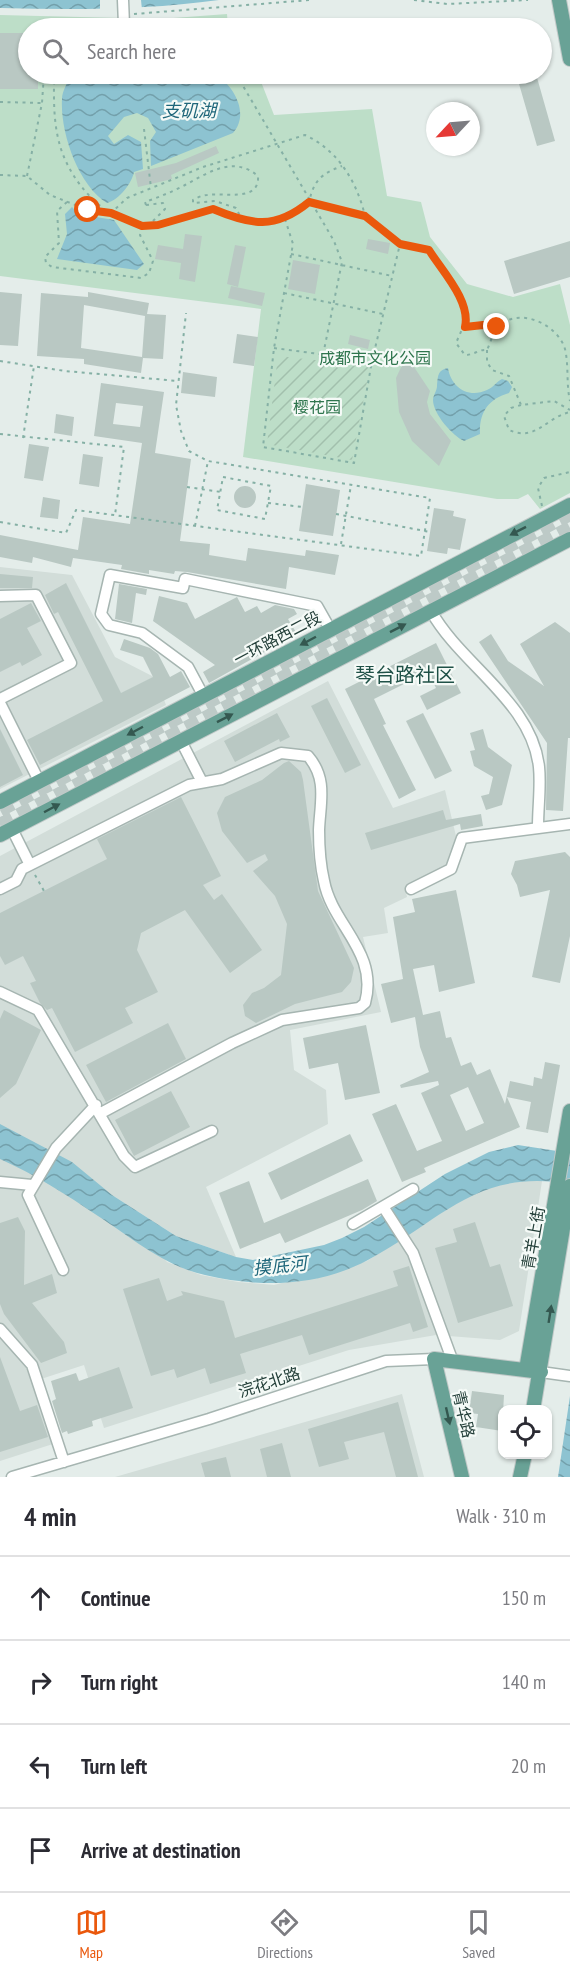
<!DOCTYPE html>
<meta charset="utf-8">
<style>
:root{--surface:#fff;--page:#f7f7f7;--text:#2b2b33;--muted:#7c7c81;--line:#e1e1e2;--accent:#ea580c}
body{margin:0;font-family:"PT Sans Narrow","Noto Sans SC",sans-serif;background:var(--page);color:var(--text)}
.controls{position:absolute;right:18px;bottom:18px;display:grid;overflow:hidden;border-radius:12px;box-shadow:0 2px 4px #0004}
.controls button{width:54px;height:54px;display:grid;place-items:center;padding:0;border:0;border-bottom:2px solid var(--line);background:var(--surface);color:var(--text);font:30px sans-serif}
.compass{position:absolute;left:426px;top:102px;width:54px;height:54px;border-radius:50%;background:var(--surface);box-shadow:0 2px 4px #0004;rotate:244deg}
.stop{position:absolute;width:18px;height:18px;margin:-14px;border:4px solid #ea580c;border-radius:50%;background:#fff}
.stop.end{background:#ea580c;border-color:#fff;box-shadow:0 2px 6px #0008}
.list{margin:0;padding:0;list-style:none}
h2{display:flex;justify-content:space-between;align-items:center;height:78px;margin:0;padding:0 24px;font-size:26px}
h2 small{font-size:20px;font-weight:400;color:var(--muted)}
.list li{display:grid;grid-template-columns:39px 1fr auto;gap:18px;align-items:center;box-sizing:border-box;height:84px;padding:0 24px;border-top:2px solid var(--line)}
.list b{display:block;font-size:22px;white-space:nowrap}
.list em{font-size:20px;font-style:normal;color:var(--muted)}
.icon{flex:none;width:33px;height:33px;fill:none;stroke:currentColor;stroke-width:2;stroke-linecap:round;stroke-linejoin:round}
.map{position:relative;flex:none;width:570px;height:1477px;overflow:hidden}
.search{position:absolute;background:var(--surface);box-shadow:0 2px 4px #0004;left:18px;right:18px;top:18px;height:66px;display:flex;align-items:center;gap:15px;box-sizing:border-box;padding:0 21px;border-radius:33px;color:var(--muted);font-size:22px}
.sheet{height:414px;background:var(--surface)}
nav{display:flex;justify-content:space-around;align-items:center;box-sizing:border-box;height:84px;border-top:2px solid var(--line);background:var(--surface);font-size:16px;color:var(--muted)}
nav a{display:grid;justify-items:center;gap:3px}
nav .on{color:var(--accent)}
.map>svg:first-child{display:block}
.built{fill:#d2ddd9}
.green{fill:#bddec8}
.garden{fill:url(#garden-furrows)}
.water{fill:url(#water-waves)}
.pier{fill:#e4edea}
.building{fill:#b9c8c3;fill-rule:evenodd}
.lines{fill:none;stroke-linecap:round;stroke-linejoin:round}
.major-tunnel{stroke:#bdcac7;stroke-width:14;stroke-dasharray:14 7;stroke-linecap:butt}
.minor-casing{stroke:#a6b5b1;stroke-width:13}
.major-casing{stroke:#c1c9c8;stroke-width:16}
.path{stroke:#85b0a5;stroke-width:2;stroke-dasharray:3 4.5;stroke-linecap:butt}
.minor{stroke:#fff;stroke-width:10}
.major{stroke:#69a296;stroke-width:14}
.oneway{fill:#345850}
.route{stroke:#ea580c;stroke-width:8}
.labels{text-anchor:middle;stroke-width:4.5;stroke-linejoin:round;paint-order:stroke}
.park-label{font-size:16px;fill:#2e754d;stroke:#f5faf7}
.street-label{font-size:16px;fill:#233f39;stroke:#f5faf7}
.water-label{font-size:18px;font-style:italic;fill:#1e667a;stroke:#f5faf7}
.quarter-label{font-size:20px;fill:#1f5147;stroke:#f5faf7}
</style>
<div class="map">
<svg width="570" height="1477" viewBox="0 0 570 1477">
<defs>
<pattern id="garden-furrows" width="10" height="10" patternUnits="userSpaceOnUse" patternTransform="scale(1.5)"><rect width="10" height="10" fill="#bddec8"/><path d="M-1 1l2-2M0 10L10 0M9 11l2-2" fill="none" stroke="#a2c0ad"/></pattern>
<pattern id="water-waves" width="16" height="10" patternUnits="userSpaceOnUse" patternTransform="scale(1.5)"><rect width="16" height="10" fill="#8dc3d1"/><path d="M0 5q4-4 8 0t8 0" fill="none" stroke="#73a0ab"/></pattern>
</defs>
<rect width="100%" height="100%" fill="#e4edea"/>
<!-- built -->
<path class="built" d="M0 567 72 575 115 657 156 678 166 705 0 789Z
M328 681 393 808 445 790 456 836 449 862 441 872 427 880 405 888 407 897 384 908 388 933 363 937 381 1012 290 1030 294 1070 326 1090 328 1124 206 1187 236 1257 176 1236 112 1195 167 1262 201 1275 238 1282 274 1285 367 1261 467 1196 501 1184 522 1180 542 1181 519 1331 500 1340 436 1335 349 1350 104 1428 84 1365 41 1379 56 1443 0 1461V856Z
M402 1394 424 1477H115Z"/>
<!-- green -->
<path class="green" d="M227 14 228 28H28V74H258L274 115 372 109 387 196 421 202 430 237 467 284 513 297 560 284 570 325V493L540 509 528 494 518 499H497L243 457 261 309 0 276V15L160 19Z"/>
<!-- garden -->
<path class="garden" d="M278 356 370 366 352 460 267 444Z"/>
<!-- water -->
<path class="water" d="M0 0H219C147 10 73 10 0 8Z
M71 74 100 75 101 83 146 82V74H216C234 87 250 113 233 133L151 166 150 141 156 132 148 118 137 113 124 117 108 136 114 144 128 135 141 142 143 169 134 172C132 183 119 200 107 203 78 185 60 132 62 99 62 91 68 82 71 74Z
M72 207 78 214 114 220 144 264 137 270 57 259 67 234 65 214Z
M448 368C451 387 468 399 487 390 494 387 496 382 502 379L508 381 512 387 509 393C488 399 479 413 480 434L464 441C453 436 433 414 433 400 433 395 437 391 437 386 438 377 437 370 448 368Z
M0 1124 72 1162 112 1195 176 1236 236 1257 253 1260 324 1245 342 1238 364 1227 445 1174 489 1152 518 1145 570 1153V1184C477 1168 442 1220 368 1260 317 1287 260 1288 205 1275 164 1266 132 1238 98 1216 67 1195 34 1174 0 1159Z
M570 1396V1477H558Z"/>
<!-- pier -->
<path class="pier" d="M100 0H141L142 10 100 11Z"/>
<!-- building -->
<path class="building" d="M0 33H28V74H38V89H0Z
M530 74H536L555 141 537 146 517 77Z
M216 146 219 153 171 175 172 179 138 187 135 173 176 163Z
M185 234 202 236 195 282 179 279 181 263 155 259 158 245 183 249Z
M368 239 390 243 388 254 366 249Z
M570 241V277L514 294 504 261Z
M235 245 246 247 238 287 227 284Z
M293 260 320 265 315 294 288 289Z
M231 286 265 293 262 306 228 298Z
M0 292 22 294 18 346 0 345Z
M88 292 149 303 147 314 166 315 163 359 143 358 141 373 84 364V359L37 356 41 293 88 297ZM84 305 145 316 142 357 81 348Z
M237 334 258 337 254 366 233 363Z
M350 335 370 340 368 349 348 344Z
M404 361 414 367 430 391 427 402 430 414 451 441 439 466 412 441 399 412 396 378Z
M183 372 217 377 215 397 181 393Z
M101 383 164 392 155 453 191 459 180 541 210 544 209 555 246 561 248 548 305 556 306 550 339 555 335 575 289 567 286 589 187 572 175 571 174 574 149 570V574L121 569 122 565 73 558 71 567 33 557 32 563 0 557V535L78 550 83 517 130 524 142 443 94 436ZM116 403 143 406 140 427 113 424Z
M56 414 74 417 72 436 54 433Z
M29 444 49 447 43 481 24 478Z
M83 454 103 457 99 487 79 484Z
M306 484 340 490 333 536 299 531Z
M234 497a11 11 0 1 1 22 0a11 11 0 1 1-22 0Z
M43 497 60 500 58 519 40 517Z
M434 508 454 511 453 516 466 519 460 550 448 548 447 554 427 551Z
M0 574 33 577 32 588H0Z
M66 583 121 693 153 677 143 657 120 650 124 639 150 648 158 654 170 677 181 671 190 687 40 765 27 740 103 701 58 612 54 614 45 595Z
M119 584 147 589 146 595 136 593 132 623 115 619Z
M159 596 187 603 195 619 237 597 245 612 257 606 261 613 275 605 294 609 297 614 288 619 297 634 209 683 203 672 215 665 153 621Z
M31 603 41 621 27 628 42 655 22 666 20 662 0 672V619Z
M555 622 570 633V738H568L563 811 546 810 547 743 479 642 491 634 508 661 544 686 520 644Z
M436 643 461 693 427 710 420 696 436 688 428 672 374 699 386 724 383 725 416 790 399 799 345 689Z
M327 698 361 765 345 773 311 706Z
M277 713 290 737 280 742 279 739 235 762 224 741Z
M423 713 452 771 435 779 406 721Z
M0 729 23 775 0 787Z
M483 729 488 747 512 765 502 805 486 810 481 796 489 794 493 777 474 766 470 751 475 750 470 733Z
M289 761 301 772 303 780 318 891 354 968 351 982 342 992 295 1004 256 1023 245 1016 243 1005 252 993 264 988 281 975 287 924 275 896 253 871 268 860 265 854 247 863 222 831 217 813 225 797 262 780 284 763Z
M181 797 221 876 203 885 214 900 222 894 262 950 230 973 185 910 141 933 137 950 158 992 125 1008 133 1023 75 1052 52 1008 47 1010 40 1003 30 983 36 981 23 956 5 965 0 956V913L107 859 97 839Z
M443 810 446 820 481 814 483 826 461 830 460 824 371 850 365 833Z
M565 852 570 857V936L560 983 532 977 550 890 520 897 517 885 511 874 515 861Z
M456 890 475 983 439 992 434 965 413 969 423 1015 440 1011 446 1038 451 1037 461 1066 471 1062 477 1075 490 1069 505 1104 510 1081 533 1086 534 1077 542 1079 545 1062 560 1065 548 1133 526 1129 531 1102 507 1097 520 1127 424 1168 426 1172 402 1182 372 1114 396 1104 417 1151 442 1141 421 1093 439 1085 438 1081 401 1088 400 1085 429 1072 420 1047 415 1017 391 1023 381 984 403 979 393 917 415 912 412 899ZM468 1087 484 1123 466 1131 450 1095Z
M4 1010 41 1030 16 1084 0 1098V1019Z
M168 1023 186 1059 106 1102 86 1065Z
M366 1025 380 1093 345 1100 338 1063 309 1069 303 1038Z
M171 1091 190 1127 134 1156 115 1120Z
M350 1134 363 1161 281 1200 268 1173Z
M368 1179 377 1201 362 1210 285 1243 280 1233 240 1249 219 1193 249 1181 264 1223Z
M18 1217 25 1231 24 1285 52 1274 57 1293 32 1303 64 1342 67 1353 41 1363 4 1314 0 1304V1223Z
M475 1222 490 1267 500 1264 513 1306 458 1323 435 1248 457 1242 453 1229Z
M409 1266 428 1327 413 1332 410 1323 309 1355 302 1335 240 1354 246 1373 210 1384 205 1368 177 1378 174 1369 151 1376 123 1289 159 1278 167 1301 183 1295 181 1291 224 1301 235 1338 398 1286 393 1271Z
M0 1357 20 1411 37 1405 48 1437 0 1452Z
M119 1367 133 1408 92 1421 93 1426 68 1434 67 1431 62 1433 52 1401 56 1399 51 1381 76 1373 79 1381Z
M472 1391 504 1395 502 1431 476 1427 478 1414 469 1413Z
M398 1402 418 1477H396L384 1432 344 1442 349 1459 319 1467 308 1429Z
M282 1443 291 1477H267L260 1449Z
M226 1457 231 1477H205L201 1463Z"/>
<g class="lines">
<!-- major-tunnel -->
<path class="major-tunnel" d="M0 810 570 514
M0 825 570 528"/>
<defs>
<path id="minor" d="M123 0 124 25
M0 596 36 595 71 663 0 699
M431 611C461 665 532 702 539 767 541 786 538 807 538 826
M203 695 188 667 142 633 109 625 101 614 110 575 183 588 185 579 317 606 330 629
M0 703 39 781
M181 741 202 782
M12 829 30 865
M0 889 16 881 22 869 189 785 222 779 281 753 308 756C328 779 320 803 319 830 319 847 320 864 324 881 332 925 379 952 365 1003L359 1008 282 1020 232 1043 101 1113
M411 889 451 869 462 838 570 824
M0 992 38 1010 124 1156 135 1167 212 1131
M0 1182 32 1185
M384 1208 413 1253 453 1362
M353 1224 413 1189
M63 1270 28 1195 56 1148 96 1105
M0 1329 32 1365 64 1462
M541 1372 570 1376
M12 1477 209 1419 386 1361 434 1359"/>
<path id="major" d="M559 0 570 59
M0 802 570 505
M0 835 570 539
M526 1370 570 1111
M533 1410 570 1186
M462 1477 434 1359 541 1372
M520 1477 525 1454"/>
</defs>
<!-- minor casing -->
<use href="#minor" class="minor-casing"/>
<!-- major casing -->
<use href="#major" class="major-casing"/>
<!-- path -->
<path class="path" d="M414 0 447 4 528 0
M134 14 310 0
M54 74C54 96 53 119 59 142 68 179 103 220 142 226 167 230 189 210 213 209 251 226 275 230 309 202 314 180 321 174 342 166
M236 74 334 241 342 262 323 355
M0 102 42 103
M144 129 151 188
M0 175 27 176 50 195 88 210 111 213 127 198 203 167 305 135C338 150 357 182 365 216
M27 176 42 103 44 74
M67 202 57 211 59 243 45 257 46 263 52 267 141 278 149 273 153 261 140 235 142 227
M309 202 365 216 400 244 429 250 463 303 467 318 456 343 465 355C474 355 479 349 487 350 491 342 493 330 500 325 521 307 558 325 565 349 569 366 566 384 570 401
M146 205 145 202C159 197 172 192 185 185 208 173 233 155 258 176 260 203 222 192 207 195 202 195 197 198 193 200V203L215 201 236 208 242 220
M146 205 163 203 165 209 149 225
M285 219 293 244 274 348 263 447 354 463 372 361 400 244
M291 254 392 276
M284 293 383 314
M465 327 483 325 497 327
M274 348 372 361
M487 350V362L492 370 509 376 521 405 554 401 570 410
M0 361 65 371 178 381
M521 405 511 408 504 416 509 430C536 442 545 418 570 412
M0 434 124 447 115 515
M23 438 34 366
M223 477 271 486 265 519 217 510Z
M187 487 221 492
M268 503 303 507
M542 506 538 488 544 478 570 472
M336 514 430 532
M0 522 66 533 76 510 421 556 430 498 208 461 189 451 181 431 176 405 186 313
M195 526 208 461
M341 544 351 485
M35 875 44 891"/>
<!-- minor -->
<use href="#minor" class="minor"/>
<!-- major -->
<use href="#major" class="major"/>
</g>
<!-- one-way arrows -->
<defs><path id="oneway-solid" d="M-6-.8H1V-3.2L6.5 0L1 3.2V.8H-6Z" transform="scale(1.5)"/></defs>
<g class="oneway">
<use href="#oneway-solid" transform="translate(518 531) rotate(153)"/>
<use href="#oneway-solid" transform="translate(398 628) rotate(-27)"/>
<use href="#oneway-solid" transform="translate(308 641) rotate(152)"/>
<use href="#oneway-solid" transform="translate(225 718) rotate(-27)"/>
<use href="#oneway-solid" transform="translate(135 731) rotate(152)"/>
<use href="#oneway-solid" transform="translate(52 808) rotate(-28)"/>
<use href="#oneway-solid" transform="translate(550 1314) rotate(-81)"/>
<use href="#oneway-solid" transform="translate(448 1416) rotate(77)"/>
</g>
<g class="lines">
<!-- route -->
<path class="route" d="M88 210 111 213 142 226 158 225 213 209C251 225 275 230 309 202L365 216 400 244 429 250C442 271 471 301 465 327L483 325 497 327"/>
</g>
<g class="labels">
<!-- park labels -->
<g class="park-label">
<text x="375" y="364">成都市文化公园</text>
<text x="317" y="413">樱花园</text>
</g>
<!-- street labels -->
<g class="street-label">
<text transform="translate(277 638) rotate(-28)" y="6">一环路西二段</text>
<text transform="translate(533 1238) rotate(-80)" y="6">青羊上街</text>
<text transform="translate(269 1382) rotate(-18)" y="6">浣花北路</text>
<text transform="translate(464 1414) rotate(77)" y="6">青华路</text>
</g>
<!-- water labels -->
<g class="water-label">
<text x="189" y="117">支矶湖</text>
<text transform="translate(280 1266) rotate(-6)" y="6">摸底河</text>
</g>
<!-- quarter labels -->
<g class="quarter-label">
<text x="405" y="682">琴台路社区</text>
</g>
</g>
</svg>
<div class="controls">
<button><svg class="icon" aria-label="locate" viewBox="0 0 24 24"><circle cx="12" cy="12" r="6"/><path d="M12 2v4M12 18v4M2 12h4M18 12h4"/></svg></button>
</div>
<svg class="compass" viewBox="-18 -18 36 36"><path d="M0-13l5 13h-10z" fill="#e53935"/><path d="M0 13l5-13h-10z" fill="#7c7c81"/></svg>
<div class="stop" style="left:88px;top:210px"></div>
<div class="stop end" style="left:497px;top:327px"></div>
<div class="search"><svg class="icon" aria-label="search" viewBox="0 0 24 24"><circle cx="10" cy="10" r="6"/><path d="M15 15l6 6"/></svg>Search here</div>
</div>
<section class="sheet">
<h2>4 min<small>Walk · 310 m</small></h2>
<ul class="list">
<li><svg class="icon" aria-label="ahead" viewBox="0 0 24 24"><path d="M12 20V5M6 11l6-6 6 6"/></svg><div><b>Continue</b></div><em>150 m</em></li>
<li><svg class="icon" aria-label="right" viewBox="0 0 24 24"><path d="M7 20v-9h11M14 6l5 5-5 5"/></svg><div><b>Turn right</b></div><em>140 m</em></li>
<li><svg class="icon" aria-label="left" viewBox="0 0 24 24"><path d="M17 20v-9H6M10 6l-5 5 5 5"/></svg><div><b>Turn left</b></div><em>20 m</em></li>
<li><svg class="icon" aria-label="arrive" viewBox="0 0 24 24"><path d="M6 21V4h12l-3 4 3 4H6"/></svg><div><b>Arrive at destination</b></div></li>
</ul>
</section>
<nav>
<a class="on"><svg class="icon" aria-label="map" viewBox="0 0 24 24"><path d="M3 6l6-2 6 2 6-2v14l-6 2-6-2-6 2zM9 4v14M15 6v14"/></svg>Map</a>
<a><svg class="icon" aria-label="directions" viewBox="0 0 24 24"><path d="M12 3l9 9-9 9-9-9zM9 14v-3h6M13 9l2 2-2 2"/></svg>Directions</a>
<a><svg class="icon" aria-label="saved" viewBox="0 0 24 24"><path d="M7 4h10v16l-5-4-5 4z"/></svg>Saved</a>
</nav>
